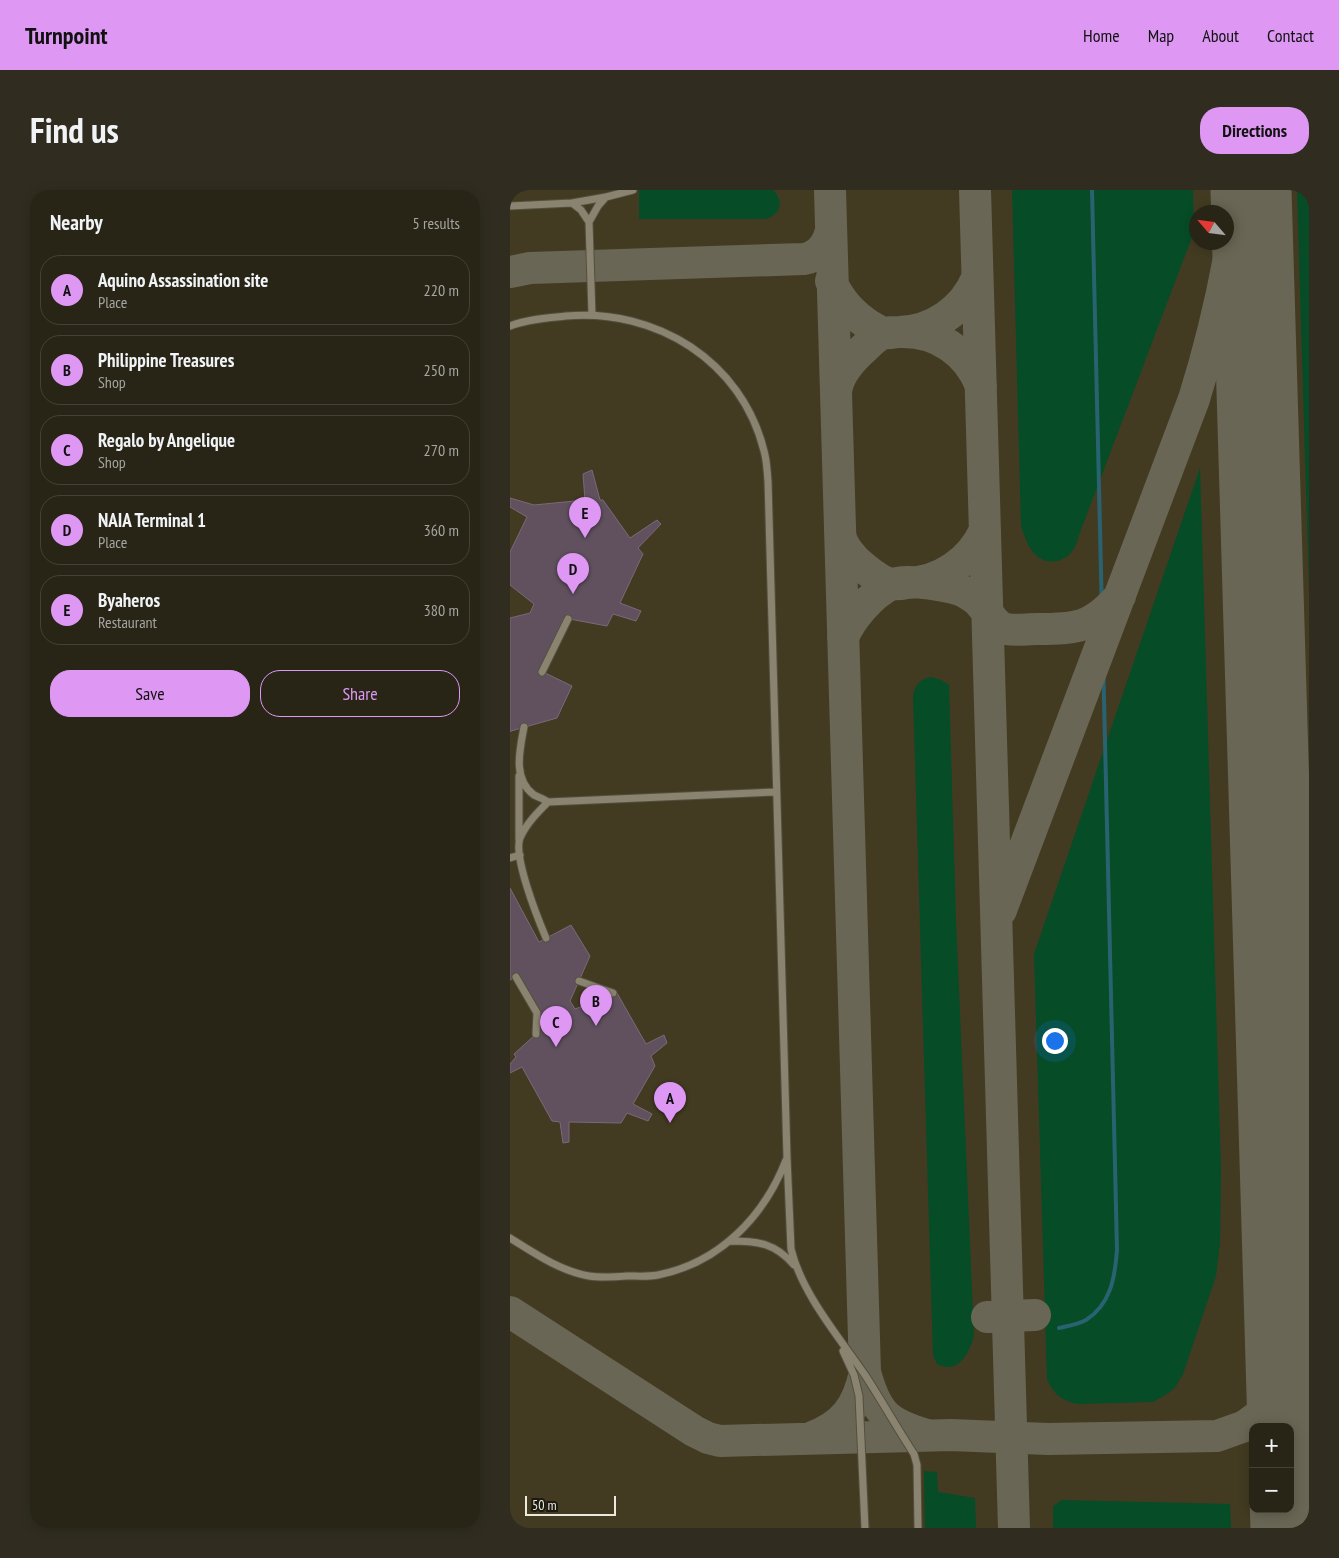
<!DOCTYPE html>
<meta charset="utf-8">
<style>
:root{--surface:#282517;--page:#302d20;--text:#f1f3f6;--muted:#a5a5a1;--line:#444236;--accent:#de98f3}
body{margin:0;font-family:"PT Sans Narrow",sans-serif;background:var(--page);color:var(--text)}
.controls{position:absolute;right:15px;bottom:15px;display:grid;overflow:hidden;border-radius:10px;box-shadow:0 2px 12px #0003}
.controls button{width:45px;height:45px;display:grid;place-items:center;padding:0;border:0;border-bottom:1px solid var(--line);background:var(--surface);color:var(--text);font:25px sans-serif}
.compass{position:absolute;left:679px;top:15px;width:45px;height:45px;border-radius:50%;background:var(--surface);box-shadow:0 2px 12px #0003;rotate:298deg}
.scale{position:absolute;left:15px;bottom:12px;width:91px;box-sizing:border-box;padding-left:5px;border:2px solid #ebe8dc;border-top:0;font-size:14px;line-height:18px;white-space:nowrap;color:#ebe8dc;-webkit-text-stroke:4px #1c1911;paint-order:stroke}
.you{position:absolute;left:544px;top:850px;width:18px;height:18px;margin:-12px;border:4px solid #fff;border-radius:50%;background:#1a73e8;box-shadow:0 0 0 8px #1a73e833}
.badge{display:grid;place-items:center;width:32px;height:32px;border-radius:50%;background:var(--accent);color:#111;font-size:16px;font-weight:700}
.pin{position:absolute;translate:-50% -41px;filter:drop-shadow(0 1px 2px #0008)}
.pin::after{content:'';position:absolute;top:26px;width:18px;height:15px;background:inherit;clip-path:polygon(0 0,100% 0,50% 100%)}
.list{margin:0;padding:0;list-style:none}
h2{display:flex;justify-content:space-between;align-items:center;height:65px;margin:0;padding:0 20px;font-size:21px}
h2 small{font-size:16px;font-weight:400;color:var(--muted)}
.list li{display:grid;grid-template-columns:32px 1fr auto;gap:15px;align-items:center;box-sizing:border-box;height:70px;margin:0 10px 10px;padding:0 10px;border:1px solid var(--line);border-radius:20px}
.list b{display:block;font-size:19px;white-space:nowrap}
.list p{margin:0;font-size:16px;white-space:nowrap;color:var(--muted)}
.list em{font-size:16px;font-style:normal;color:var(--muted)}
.actions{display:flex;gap:10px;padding:15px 20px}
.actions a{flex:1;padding:11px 0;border:1px solid var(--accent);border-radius:20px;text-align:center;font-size:18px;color:var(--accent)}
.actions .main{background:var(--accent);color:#111}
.map{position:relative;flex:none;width:799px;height:1338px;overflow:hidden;border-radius:20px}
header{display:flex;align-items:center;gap:30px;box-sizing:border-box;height:70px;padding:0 25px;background:var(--accent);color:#111}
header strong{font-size:24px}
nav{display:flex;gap:28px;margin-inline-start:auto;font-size:18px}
.intro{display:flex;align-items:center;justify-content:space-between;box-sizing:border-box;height:120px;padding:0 30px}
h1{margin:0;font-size:35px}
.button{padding:12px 22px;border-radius:20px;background:var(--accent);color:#111;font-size:18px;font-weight:700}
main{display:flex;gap:30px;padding:0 30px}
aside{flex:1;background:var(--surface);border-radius:20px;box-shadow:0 2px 12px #0003}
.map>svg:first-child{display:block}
.built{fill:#423b22;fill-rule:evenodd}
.green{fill:#054c27}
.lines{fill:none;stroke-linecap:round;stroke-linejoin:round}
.stream{stroke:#296371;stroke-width:4}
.taxiway{stroke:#6a6655;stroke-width:32}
.runway{stroke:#6a6655;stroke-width:81}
.building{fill:#61515f;stroke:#7a6978}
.lane-casing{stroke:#534f3f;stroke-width:9}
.lane{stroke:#89836f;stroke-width:7}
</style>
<header>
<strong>Turnpoint</strong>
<nav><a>Home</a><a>Map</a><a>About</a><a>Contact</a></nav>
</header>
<div class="intro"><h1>Find us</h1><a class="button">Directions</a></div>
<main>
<aside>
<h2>Nearby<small>5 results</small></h2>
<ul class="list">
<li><span class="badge">A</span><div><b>Aquino Assassination site</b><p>Place</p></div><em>220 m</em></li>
<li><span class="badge">B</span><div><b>Philippine Treasures</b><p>Shop</p></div><em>250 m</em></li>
<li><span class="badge">C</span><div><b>Regalo by Angelique</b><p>Shop</p></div><em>270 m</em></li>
<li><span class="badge">D</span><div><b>NAIA Terminal 1</b><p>Place</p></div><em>360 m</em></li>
<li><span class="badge">E</span><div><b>Byaheros</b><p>Restaurant</p></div><em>380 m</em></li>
</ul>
<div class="actions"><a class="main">Save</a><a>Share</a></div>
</aside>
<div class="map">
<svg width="799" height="1338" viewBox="0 0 799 1338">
<rect width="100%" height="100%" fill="#36311f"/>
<!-- built -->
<path class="built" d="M0 0H799V1338H0ZM686 22H716V52H686ZM743 1237H780V1319H743Z"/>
<!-- green -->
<path class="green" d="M129 0H263C275 11 270 27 254 29H129Z
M502 0H683L684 42 569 345C568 350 566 355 563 360 554 374 534 376 523 362 517 354 514 345 511 336Z
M787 0H799V400Z
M690 278 711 981 710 1053 706 1086 673 1184 666 1196 660 1202 643 1212 569 1214C553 1212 543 1204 537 1189L524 764Z
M421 487 431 490 439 495 446 731 464 1146C459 1163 449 1185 427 1174L423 1166 403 506C405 495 410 489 421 487Z
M414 1281 427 1282 428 1302 465 1308 466 1338H415Z
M552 1310 720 1314 721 1338H543V1316Z"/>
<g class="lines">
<!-- stream -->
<path class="stream" d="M549 1138C558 1136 569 1134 576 1130 601 1114 605 1087 607 1060L582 0"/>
<!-- taxiway -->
<path class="taxiway" d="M320 0 355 1182C366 1223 376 1233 417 1245
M465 0 504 1338
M0 82 20 78 294 69C310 66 318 54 321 40
M321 91C330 111 342 124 360 136 364 138 370 142 374 143 379 144 385 142 389 142 423 141 454 120 467 88
M326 203C327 188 337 175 348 164 355 158 366 145 375 143 380 142 386 142 391 142 427 141 458 162 471 196
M330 341C330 353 338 362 346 371 355 379 369 391 381 394 386 395 392 394 397 393 431 392 461 371 475 340
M333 448C340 429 362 404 380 395 394 388 445 395 458 404 463 407 469 411 472 416 480 424 484 436 496 439 506 441 517 439 527 439 567 439 582 438 610 406
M491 720 684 209C706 139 720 73 730 0
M0 1122 184 1241 198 1248 210 1251 441 1245 538 1249 707 1246 735 1236 746 1228 755 1220 762 1210 768 1194 772 1178 776 1152
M477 1127 525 1125
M300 1248C334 1236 348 1216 355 1182"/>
<!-- runway -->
<path class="runway" d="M741 0 778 1237
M780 1307 781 1338"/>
</g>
<!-- building -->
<path class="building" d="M82 280 90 310H93L120 348 147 330 151 334 128 358 133 364 110 413 131 421 126 431 103 424 97 436 54 428 29 480 62 496 47 528 1 541 0 542V428L20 423 24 414 0 395V362L17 327 0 317V308L24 315 75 310 73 284Z
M0 698 29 752 61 735 80 766 60 811 65 819 107 803 136 854 154 845 157 853 141 866 145 876 123 914 142 924 138 931 117 923 111 933 59 932V952L53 953 50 932 42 931 12 877 0 883V874L6 867 4 864 26 844 34 834 9 785 0 790Z"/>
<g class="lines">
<defs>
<path id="lane" d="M62 13 96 7
M0 16 62 13 71 20 79 32
M82 125 79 32 88 16 96 7 123 0
M0 136C17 129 38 128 56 126 146 118 232 171 254 261 257 271 257 281 258 291L277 967 281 1059C292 1104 329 1147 355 1185 372 1211 387 1238 404 1264L407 1275 408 1338
M32 482 58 429
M14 537C10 559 2 589 24 605 28 607 34 609 38 612
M9 586V649
M0 668 10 665
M36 748C28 729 3 667 10 648 16 634 28 622 38 612L266 602
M6 787 27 823 26 844
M69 791 103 803
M0 1048C24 1063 50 1081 79 1086 91 1088 105 1087 117 1086 127 1086 138 1087 148 1085 209 1073 254 1027 276 970
M220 1051C248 1051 265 1053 284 1075
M333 1161 344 1185 349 1206 355 1338"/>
</defs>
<!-- lane casing -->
<use href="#lane" class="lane-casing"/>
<!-- lane -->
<use href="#lane" class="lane"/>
</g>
</svg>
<div class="controls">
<button>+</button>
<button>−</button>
</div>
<svg class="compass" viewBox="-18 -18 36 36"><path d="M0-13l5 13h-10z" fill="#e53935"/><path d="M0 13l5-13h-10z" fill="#a5a5a1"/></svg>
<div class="scale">50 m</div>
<div class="you"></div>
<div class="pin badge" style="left:160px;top:933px">A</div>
<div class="pin badge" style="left:86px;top:836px">B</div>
<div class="pin badge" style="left:46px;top:857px">C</div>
<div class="pin badge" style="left:63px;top:404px">D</div>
<div class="pin badge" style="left:75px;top:348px">E</div>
</div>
</main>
